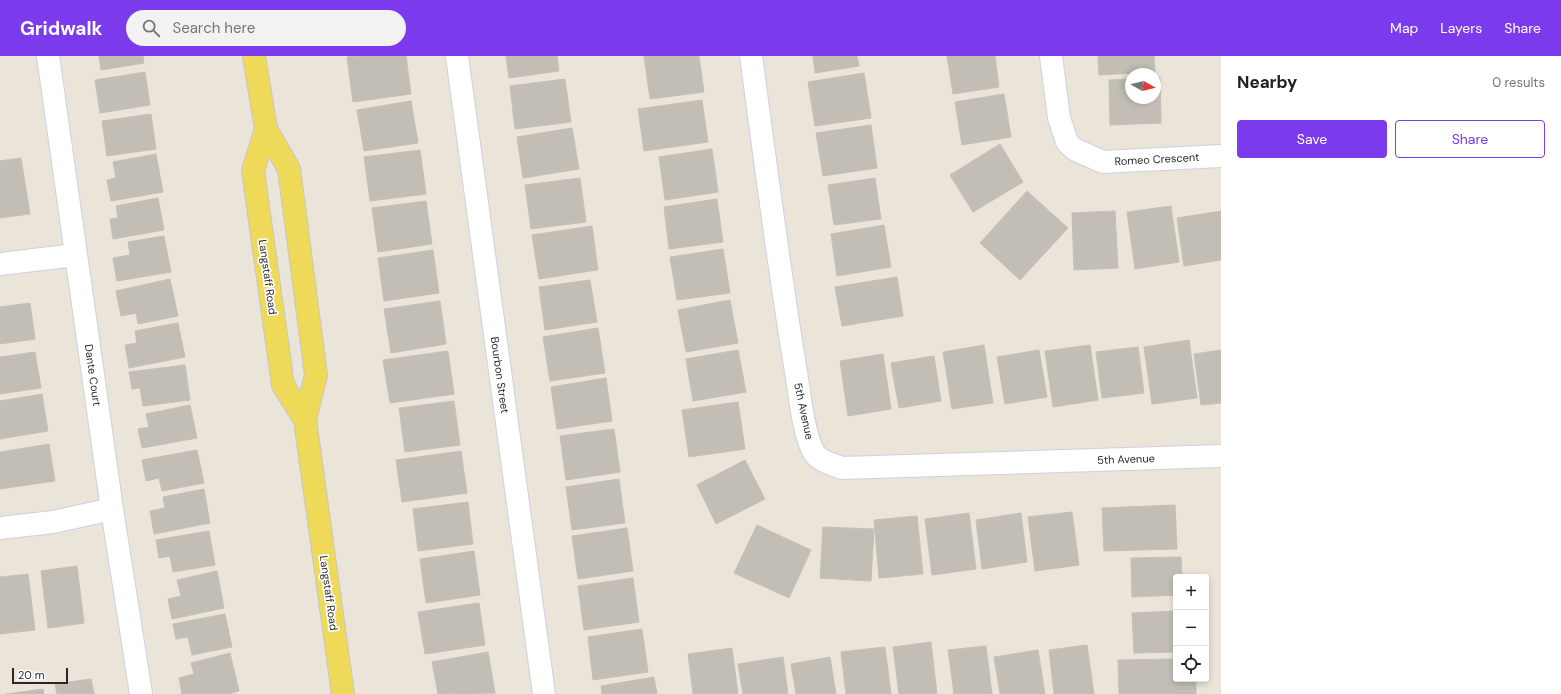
<!DOCTYPE html>
<meta charset="utf-8">
<style>
:root{--surface:#fff;--page:#f2f2f2;--text:#202124;--muted:#757577;--line:#e0e0e0;--accent:#7c3aed}
body{margin:0;font-family:"DM Sans",sans-serif;background:var(--page);color:var(--text)}
.controls{position:absolute;right:12px;bottom:12px;display:grid;overflow:hidden;border-radius:4px;box-shadow:0 2px 6px #0003}
.controls button{width:36px;height:36px;display:grid;place-items:center;padding:0;border:0;border-bottom:1px solid var(--line);background:var(--surface);color:var(--text);font:20px sans-serif}
.compass{position:absolute;left:1125px;top:12px;width:36px;height:36px;border-radius:50%;background:var(--surface);box-shadow:0 2px 6px #0003;rotate:98deg}
.scale{position:absolute;left:12px;bottom:10px;width:56px;box-sizing:border-box;padding-left:4px;border:2px solid #282828;border-top:0;font-size:11px;line-height:14px;white-space:nowrap;color:#282828;-webkit-text-stroke:3px #fff;paint-order:stroke}
.list{margin:0;padding:0;list-style:none}
h2{display:flex;justify-content:space-between;align-items:center;height:52px;margin:0;padding:0 16px;font-size:17px}
h2 small{font-size:13px;font-weight:400;color:var(--muted)}
.actions{display:flex;gap:8px;padding:12px 16px}
.actions a{flex:1;padding:9px 0;border:1px solid var(--accent);border-radius:4px;text-align:center;font-size:14px;color:var(--accent)}
.actions .main{background:var(--accent);color:#fff}
.icon{flex:none;width:22px;height:22px;fill:none;stroke:currentColor;stroke-width:2;stroke-linecap:round;stroke-linejoin:round}
.map{position:relative;flex:none;width:1221px;height:638px;overflow:hidden}
header{display:flex;align-items:center;gap:24px;box-sizing:border-box;height:56px;padding:0 20px;background:var(--accent);color:#fff}
header strong{font-size:19px}
nav{display:flex;gap:22px;margin-inline-start:auto;font-size:14px}
.search{width:280px;height:36px;background:var(--page);display:flex;align-items:center;gap:10px;box-sizing:border-box;padding:0 14px;border-radius:22px;color:var(--muted);font-size:15px}
main{display:flex}
aside{flex:1;background:var(--surface)}
.map>svg:first-child{display:block}
.building{fill:#c2beb6;stroke:#c5c0b3}
.lines{fill:none;stroke-linecap:round;stroke-linejoin:round}
.minor-casing{stroke:#ced0e1;stroke-width:24}
.major-casing{stroke:#c7c7c7;stroke-width:24}
.minor{stroke:#fff;stroke-width:22}
.major{stroke:#efd959;stroke-width:22}
.labels{text-anchor:middle;stroke-width:3.5;stroke-linejoin:round;paint-order:stroke}
.street-label{font-size:11px;fill:#282828;stroke:#fff}
</style>
<header>
<strong>Gridwalk</strong>
<div class="search"><svg class="icon" aria-label="search" viewBox="0 0 24 24"><circle cx="10" cy="10" r="6"/><path d="M15 15l6 6"/></svg>Search here</div>
<nav><a>Map</a><a>Layers</a><a>Share</a></nav>
</header>
<main>
<div class="map">
<svg width="1221" height="638" viewBox="0 0 1221 638">
<rect width="100%" height="100%" fill="#eae4d9"/>
<!-- building -->
<path class="building" d="M99 0H143L144 7 101 14Z
M357 0H406L411 38 353 46 347 1Z
M506 0H557L559 15 509 22Z
M644 0H699L704 36 650 43Z
M813 0H857L859 10 815 17Z
M947 0H995L999 31 953 38Z
M1098 0H1154L1155 16 1099 19Z
M145 16 150 49 100 57 95 24Z
M864 17 871 62 815 70 808 26Z
M1155 22H1160L1161 67 1110 69 1109 24 1131 23V42H1155Z
M565 23 571 66 515 73 510 30Z
M1004 38 1011 81 962 89 955 46Z
M702 44 708 86 644 95 638 53Z
M411 45 418 87 364 95 357 54Z
M151 58 156 93 107 100 102 65Z
M871 69 877 112 823 120 816 77Z
M572 72 579 113 523 122 517 81Z
M1000 88 1023 126 973 156 950 119Z
M712 93 718 136 665 144 659 101Z
M420 94 426 138 370 145 364 101Z
M156 98 163 136 111 145 107 124 116 122 113 106Z
M21 102 30 158 0 162V105Z
M580 122 586 166 531 173 525 129Z
M875 122 881 163 834 169 828 129Z
M1027 135 1068 172 1020 224 980 187Z
M158 142 164 174 113 183 110 163 118 162 116 150Z
M717 143 723 186 669 193 664 151Z
M426 145 432 188 378 196 372 152Z
M1171 150 1179 206 1135 213 1127 156Z
M1115 155 1118 212 1074 214 1072 157Z
M1221 155V204L1184 210 1177 162Z
M884 169 891 211 837 220 831 178Z
M592 170 598 214 532 179Z
M532 179 597 214 539 223Z
M164 180 171 216 117 225 113 202 130 199 128 186Z
M723 193 730 237 677 244 670 201Z
M433 194 439 237 384 245 378 202Z
M897 221 903 260 842 270 835 231Z
M170 223 178 260 138 268 136 257 121 260 116 235Z
M590 224 597 266 545 274 539 231Z
M730 244 738 287 686 296 678 254Z
M440 245 446 288 391 297 384 253Z
M30 247 35 283 0 288V251Z
M178 267 185 301 129 312 125 289 137 287 135 275Z
M598 272 605 317 550 325 543 281Z
M1189 284 1197 342 1152 348 1144 291Z
M984 289 993 347 952 353 943 296Z
M1090 289 1098 344 1053 351 1045 295Z
M1138 291 1144 337 1102 342 1096 296Z
M738 294 746 336 693 345 686 303Z
M1039 294 1047 341 1005 348 997 301Z
M1221 294V347L1201 349 1194 298Z
M448 295 454 338 390 347 383 304Z
M35 296 41 332 0 338V301Z
M883 298 891 353 848 360 840 305Z
M934 300 941 345 899 352 891 307Z
M185 309 190 344 143 350 140 332 132 333 129 316Z
M606 322 612 365 557 373 551 331Z
M42 338 48 375 0 383V345Z
M454 345 460 389 405 396 399 352Z
M738 346 745 393 689 401 682 354Z
M190 349 197 382 142 392 138 373 149 371 146 358Z
M614 373 620 416 566 424 560 380Z
M49 388 55 425 0 433V396Z
M197 394 204 427 162 435 159 422 146 425 142 404Z
M461 395 467 437 402 446 396 404Z
M745 404 765 443 716 468 697 429Z
M619 423 625 467 572 474 566 431Z
M204 433 210 467 154 478 150 455 165 452 163 441Z
M468 446 473 488 418 495 413 453Z
M1175 449 1177 493 1104 495 1102 452Z
M1072 456 1079 509 1035 515 1028 461Z
M969 457 976 513 932 519 925 463Z
M1021 457 1027 506 982 513 976 464Z
M917 460 923 518 879 522 874 464Z
M757 469 811 494 789 542 734 517Z
M823 471 874 473 871 525 820 522Z
M627 472 633 515 578 523 572 480Z
M209 475 215 509 173 516 170 500 159 502 156 484Z
M474 495 480 539 426 547 420 503Z
M1181 501 1182 521H1176V539L1132 541 1131 502Z
M77 510 84 567 48 572 41 515Z
M217 515 224 552 172 563 168 543 181 540 177 524Z
M28 518 35 574 0 578V521Z
M633 522 639 566 584 574 578 530Z
M479 547 485 589 425 598 418 556Z
M1176 555V596L1134 597 1132 557Z
M225 558 232 591 192 599 188 581 176 583 173 568Z
M642 573 648 616 593 624 588 581Z
M931 586 937 638H899L893 591Z
M1087 589 1094 638H1054L1049 594Z
M986 590 992 638H954L948 594Z
M885 591 891 638H846L841 596Z
M732 592 738 638H693L688 598Z
M1038 594 1045 638H1000L994 601Z
M488 596 495 637 438 638 432 606Z
M230 597 239 635 228 638H182L179 622 194 618 191 607Z
M783 601 788 638H743L738 608Z
M830 601 836 638H796L791 608Z
M1176 603V623H1196V638H1119L1118 604Z
M654 621 657 638H602L601 630Z
M91 623 94 638H57L55 628Z
M43 633 44 638H6Z"/>
<g class="lines">
<defs>
<path id="minor" d="M48 0 112 453 141 638
M457 0 544 638
M751 0C765 103 778 207 795 310 799 331 803 381 815 398 820 405 834 409 842 412L1221 400
M1051 0 1059 62 1067 86 1074 93 1103 106 1221 100
M0 208 75 199
M0 472 53 466 112 453"/>
<path id="major" d="M254 0 266 73 289 113 316 319 305 364 343 638
M266 73 253 115 283 329 305 364"/>
</defs>
<!-- minor casing -->
<use href="#minor" class="minor-casing"/>
<!-- major casing -->
<use href="#major" class="major-casing"/>
<!-- minor -->
<use href="#minor" class="minor"/>
<!-- major -->
<use href="#major" class="major"/>
</g>
<g class="labels">
<!-- street labels -->
<g class="street-label">
<text transform="translate(1157 103) rotate(-3)" y="4">Romeo Crescent</text>
<text transform="translate(268 221) rotate(82)" y="4">Langstaff Road</text>
<text transform="translate(93 319) rotate(82)" y="4">Dante Court</text>
<text transform="translate(500 319) rotate(82)" y="4">Bourbon Street</text>
<text transform="translate(804 355) rotate(78)" y="4">5th Avenue</text>
<text transform="translate(1126 403) rotate(-2)" y="4">5th Avenue</text>
<text transform="translate(329 537) rotate(82)" y="4">Langstaff Road</text>
</g>
</g>
</svg>
<div class="controls">
<button>+</button>
<button>−</button>
<button><svg class="icon" aria-label="locate" viewBox="0 0 24 24"><circle cx="12" cy="12" r="6"/><path d="M12 2v4M12 18v4M2 12h4M18 12h4"/></svg></button>
</div>
<svg class="compass" viewBox="-18 -18 36 36"><path d="M0-13l5 13h-10z" fill="#e53935"/><path d="M0 13l5-13h-10z" fill="#757577"/></svg>
<div class="scale">20 m</div>
</div>
<aside>
<h2>Nearby<small>0 results</small></h2>
<ul class="list">
</ul>
<div class="actions"><a class="main">Save</a><a>Share</a></div>
</aside>
</main>
